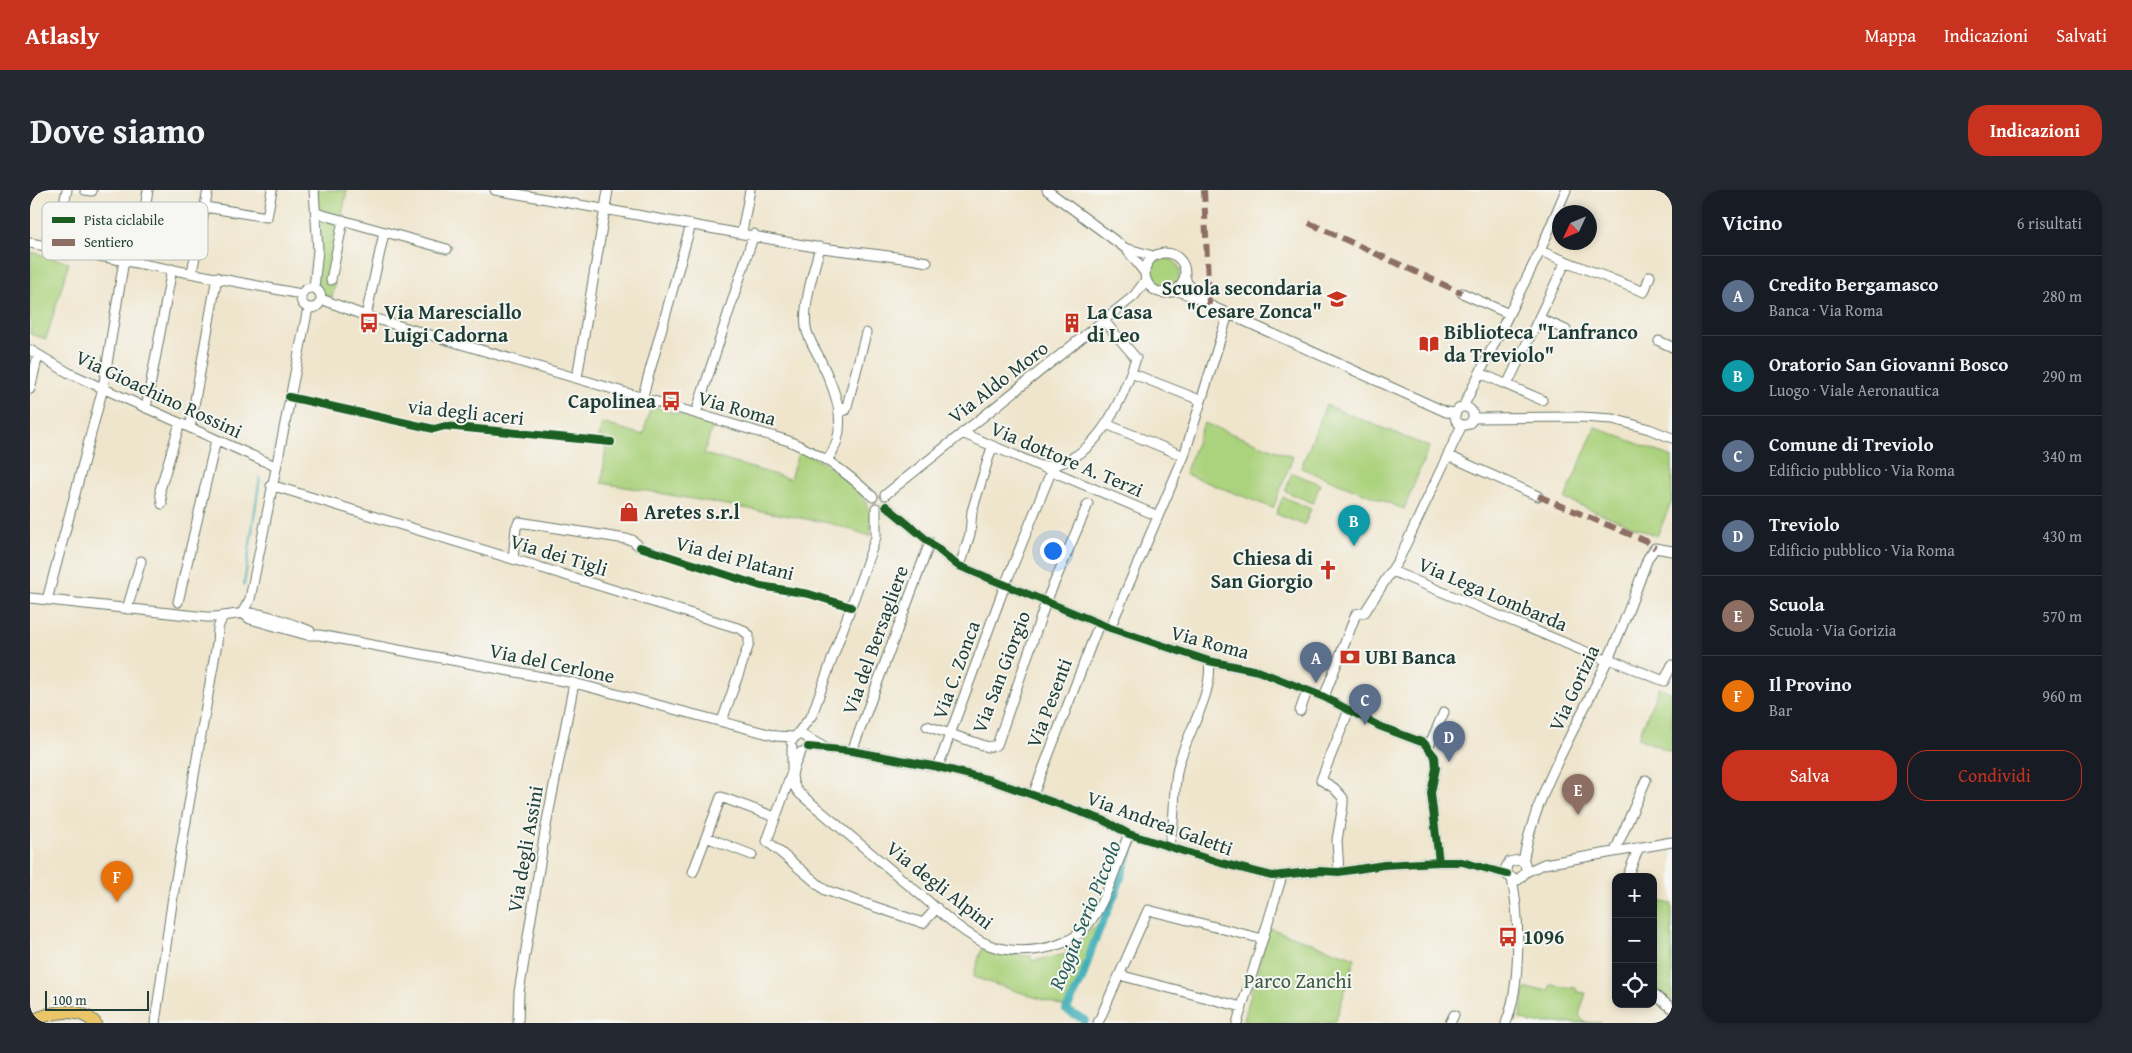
<!DOCTYPE html>
<html lang="it">
<meta charset="utf-8">
<style>
:root{--surface:#171b24;--page:#242831;--text:#f1f3f6;--muted:#9ea1a6;--line:#363941;--accent:#c8321e}
body{margin:0;font-family:"Gentium Book Plus",serif;background:var(--page);color:var(--text)}
.controls{position:absolute;right:15px;bottom:15px;display:grid;overflow:hidden;border-radius:10px;box-shadow:0 2px 8px #0003}
.controls button{width:45px;height:45px;display:grid;place-items:center;padding:0;border:0;border-bottom:1px solid var(--line);background:var(--surface);color:var(--text);font:25px sans-serif}
.compass{position:absolute;left:1522px;top:15px;width:45px;height:45px;border-radius:50%;background:var(--surface);box-shadow:0 2px 8px #0003;rotate:226deg}
.scale{position:absolute;left:15px;bottom:12px;width:104px;box-sizing:border-box;padding-left:5px;border:2px solid #1f3d34;border-top:0;font-size:14px;line-height:18px;white-space:nowrap;color:#1f3d34;-webkit-text-stroke:4px #f6f6f2;paint-order:stroke}
.you{position:absolute;left:1022px;top:360px;width:18px;height:18px;margin:-12px;border:4px solid #fff;border-radius:50%;background:#1a73e8;box-shadow:0 0 0 8px #1a73e833}
.badge{display:grid;place-items:center;width:32px;height:32px;border-radius:50%;background:var(--accent);color:#fff;font-size:16px;font-weight:700}
.pin{position:absolute;translate:-50% -41px;filter:drop-shadow(0 1px 2px #0008)}
.pin::after{content:'';position:absolute;top:26px;width:18px;height:15px;background:inherit;clip-path:polygon(0 0,100% 0,50% 100%)}
.list{margin:0;padding:0;list-style:none}
h2{display:flex;justify-content:space-between;align-items:center;height:65px;margin:0;padding:0 20px;font-size:21px}
h2 small{font-size:16px;font-weight:400;color:var(--muted)}
.list li{display:grid;grid-template-columns:32px 1fr auto;gap:15px;align-items:center;box-sizing:border-box;height:80px;padding:0 20px;border-top:1px solid var(--line)}
.list b{display:block;font-size:19px;white-space:nowrap}
.list p{margin:0;font-size:16px;white-space:nowrap;color:var(--muted)}
.list em{font-size:16px;font-style:normal;color:var(--muted)}
.actions{display:flex;gap:10px;padding:15px 20px}
.actions a{flex:1;padding:11px 0;border:1px solid var(--accent);border-radius:20px;text-align:center;font-size:18px;color:var(--accent)}
.actions .main{background:var(--accent);color:#fff}
.icon{flex:none;width:28px;height:28px;fill:none;stroke:currentColor;stroke-width:2;stroke-linecap:round;stroke-linejoin:round}
.map{position:relative;flex:none;width:1642px;height:833px;overflow:hidden;border-radius:20px}
header{display:flex;align-items:center;gap:30px;box-sizing:border-box;height:70px;padding:0 25px;background:var(--accent);color:#fff}
header strong{font-size:24px}
nav{display:flex;gap:28px;margin-inline-start:auto;font-size:18px}
.intro{display:flex;align-items:center;justify-content:space-between;box-sizing:border-box;height:120px;padding:0 30px}
h1{margin:0;font-size:35px}
.button{padding:12px 22px;border-radius:20px;background:var(--accent);color:#fff;font-size:18px;font-weight:700}
main{display:flex;gap:30px;padding:0 30px}
aside{flex:1;background:var(--surface);border-radius:20px;box-shadow:0 2px 8px #0003}
.map>svg:first-child{display:block}
.green{fill:#abd27d;stroke:#658858}
.lines{fill:none;stroke-linecap:round;stroke-linejoin:round}
.stream{stroke:#3daeb7;stroke-width:2}
.canal{stroke:#3daeb7;stroke-width:8}
.minor-casing{stroke:#687869;stroke-width:11}
.highway-casing{stroke:#687869;stroke-width:14}
.minor{stroke:#fff;stroke-width:9}
.highway{stroke:#ebc669;stroke-width:12}
.quiet{stroke:#8d6e63;stroke-width:6;stroke-dasharray:12 6;stroke-linecap:butt}
.cycleway-casing{stroke:#f6f6f2;stroke-width:11}
.cycleway{stroke:#1b5e20;stroke-width:8}
.labels{text-anchor:middle;stroke-width:4;stroke-linejoin:round;paint-order:stroke}
.poi-label{font-size:20px;font-weight:bold;fill:#1f3d34;stroke:#f6f6f2;text-anchor:start}
.street-label{font-size:20px;fill:#1f3d34;stroke:#f6f6f2}
.park-label{font-size:20px;fill:#3b5b43;stroke:#f6f6f2}
.water-label{font-size:21px;font-style:italic;fill:#285f5b;stroke:#f6f6f2}
.key{fill:#f6f6f2;stroke:#b6beb9;stroke-width:1}
.key-label{font-size:14px;fill:#1f3d34}
</style>
<header>
<strong>Atlasly</strong>
<nav><a>Mappa</a><a>Indicazioni</a><a>Salvati</a></nav>
</header>
<div class="intro"><h1>Dove siamo</h1><a class="button">Indicazioni</a></div>
<main>
<div class="map">
<svg width="1642" height="833" viewBox="0 0 1642 833">
<rect width="100%" height="100%" fill="#f6f6f2"/>
<filter id="ink" filterUnits="userSpaceOnUse"><feTurbulence type="fractalNoise" baseFrequency=".02" numOctaves="2"/><feDisplacementMap in="SourceGraphic" scale="10" xChannelSelector="R" yChannelSelector="G"/><feConvolveMatrix kernelMatrix="1 2 1 2 8 2 1 2 1" color-interpolation-filters="sRGB"/></filter>
<filter id="wash" filterUnits="userSpaceOnUse"><feTurbulence type="fractalNoise" baseFrequency=".0096" numOctaves="4" result="noise"/><feDisplacementMap in="SourceGraphic" scale="20" xChannelSelector="R" yChannelSelector="G"/><feGaussianBlur stdDeviation="1.12" result="paint"/><feColorMatrix in="noise" values="0 0 0 0 0 0 0 0 0 0 0 0 0 0 0 0 0 1.4 0 .05"/><feComposite in="paint" operator="in"/></filter>
<g filter="url(#wash)">
<rect width="100%" height="100%" fill="#efe5cc"/>
<!-- green -->
<path class="green" d="M286 0H317L299 91 305 93 302 108C292 104 289 100 287 89Z
M2 62 39 73 16 149 0 144V70Z
M1120 83a15 15 0 1 1 30 0a15 15 0 1 1-30 0Z
M1296 215 1399 257 1374 319 1271 278Z
M621 216 683 234 674 264 760 289 769 260C802 277 849 302 840 346L799 333 572 293 576 255 568 252 572 233 613 245Z
M1174 233 1263 267 1243 318 1155 284Z
M1565 237 1642 267V311L1627 346 1535 309Z
M1262 283 1290 294 1283 313 1255 301Z
M1253 307 1281 319 1274 335 1246 324Z
M1629 497 1642 503V562L1608 548Z
M1623 710 1642 714V815L1623 802Z
M1066 735 1068 737 1050 788 1035 817 943 787 952 758 975 764 1001 766 1002 771 1037 764 1035 758 1046 754Z
M1239 738 1325 768 1305 833H1213Z
M1520 795 1546 798 1547 802 1556 803 1549 825 1554 832 1571 833H1501L1490 828 1495 799 1519 800Z"/>
<g class="lines">
<!-- stream -->
<path class="stream" d="M214 395 230 287"/>
<!-- canal -->
<path class="canal" d="M1054 833 1055 830 1036 820 1052 790 1063 755 1087 699 1104 648"/>
</g>
</g>
<g filter="url(#ink)">
<g class="lines">
<defs>
<path id="minor" d="M55 0 62 1
M284 0 288 60 284 98
M465 0C568 18 670 36 773 55 814 62 856 64 897 72
M1017 0 1095 58 1123 66
M175 17 237 27 242 0
M286 23 417 59
M712 42 720 0
M0 53 271 104
M24 57 37 0
M790 57C784 79 773 114 776 137 777 146 783 156 788 165 804 198 822 235 798 269
M1097 60 1115 83
M1510 61 1614 102 1620 86
M1115 83a20 20 0 1 1 40 0a20 20 0 1 1-40 0Z
M106 72 118 0
M162 82 178 0
M1155 86 1157 93 1179 115 1416 222 1426 223
M301 90 313 30
M271 108a10 10 0 1 1 20 0a10 10 0 1 1-20 0Z
M1146 100 1171 110
M1432 103 1479 124
M291 109 336 126 759 251C795 267 814 280 843 307
M336 126 354 43
M1509 128 1536 140
M1629 151 1642 157
M0 160 39 183 245 276
M1101 183 1170 210
M1450 183 1512 210
M547 188 578 0
M1477 195 1536 71
M0 199 8 165
M612 209 661 34
M808 216 811 221 816 220 836 143
M1433 217 1510 61 1536 0
M1425 226a9 9 0 1 1 18 0a9 9 0 1 1-18 0Z
M116 218 142 79
M666 223 724 44
M1443 228 1551 227 1583 229 1619 239 1642 248
M1076 234 1154 266
M160 238 187 87
M932 243 1128 326
M1419 266 1508 306
M1012 276C1065 276 1092 211 1106 168L1074 131
M241 295 711 439 719 445V454L692 531
M855 305 1104 106 1116 90
M132 314 130 300 150 233
M856 316 927 375 1080 438 1179 471 1228 481 1294 507 1349 536 1394 553 1405 567 1406 578 1401 603 1409 672
M483 369 486 338 489 332 602 350 610 357
M930 376 940 344 942 321 962 257
M1362 381 1578 471
M0 408 176 427C191 428 204 423 219 423 236 423 264 435 280 441
M17 410 73 198 94 70
M148 412 186 250
M97 419 111 371
M212 423 220 429 277 445H289L544 493 746 546 763 547
M212 423 220 409 278 118
M1080 438 1154 266 1198 124
M1579 469 1634 491 1642 475
M1294 507 1326 424 1335 422 1369 369 1432 235
M1270 521 1277 501
M897 536 958 557 967 555 1016 412 1058 314
M767 545H772L794 557
M761 552 782 525 846 347V318
M778 557 822 561 908 577 960 590 1073 630 1099 644 1191 673 1242 686 1288 681 1309 682 1354 675 1409 672H1432L1477 684
M762 558V582L737 651 795 700 893 733 907 718
M1398 558 1414 522
M822 561 900 352
M771 562C763 577 757 589 769 603 808 636 847 668 886 701 909 720 931 743 959 755 988 766 1034 761 1056 737 1076 714 1087 672 1099 644
M908 577 975 395 1021 282
M1003 605 1069 434
M676 647 722 665
M1138 656C1147 631 1142 603 1148 577 1156 544 1184 504 1179 471
M1585 661 1616 590
M1493 672C1505 601 1548 536 1577 471 1593 438 1605 403 1618 368L1625 358 1642 361
M663 682 691 607 745 627
M1309 682 1307 650 1313 615V608L1304 598 1291 590 1319 520
M1496 682 1495 673 1488 670 1479 672 1476 677 1478 686 1488 690 1496 682 1514 674 1642 652
M1597 687 1609 657
M1089 785 1212 817
M1623 804 1642 818
M125 833 143 706 187 453 188 438 192 428
M488 833 489 802 516 636 544 493
M1068 833 1118 720 1233 749
M1207 833 1252 686
M1420 833 1424 825
M1476 833C1491 796 1490 728 1482 689"/>
<path id="highway" d="M0 832C20 822 48 815 65 833"/>
</defs>
<!-- minor casing -->
<use href="#minor" class="minor-casing"/>
<!-- highway casing -->
<use href="#highway" class="highway-casing"/>
<!-- minor -->
<use href="#minor" class="minor"/>
<!-- highway -->
<use href="#highway" class="highway"/>
<!-- quiet -->
<path class="quiet" d="M1174 0 1179 115
M1279 33 1432 103
M1508 306 1616 351 1625 358"/>
<defs>
<path id="cycleway" d="M259 207 404 239 415 236 581 252
M856 316 927 375 1080 438 1179 471 1228 481 1294 507 1349 536 1394 553 1405 567 1406 578 1401 603 1409 672
M610 357 731 396 779 404 821 417
M778 557 822 561 908 577 960 590 1073 630 1099 644 1191 673 1242 686 1288 681 1309 682 1354 675 1409 672H1432L1477 684"/>
</defs>
<!-- cycleway casing -->
<use href="#cycleway" class="cycleway-casing"/>
<!-- cycleway -->
<use href="#cycleway" class="cycleway"/>
</g>
</g>
<!-- icons -->
<defs>
<symbol id="school-bare" viewBox="-9 -9 18 18"><path d="M0-5L7-2L0 1L-7-2ZM-4 1L0 2.5L4 1V4Q0 6-4 4Z" fill="#c8321e" stroke="#f6f6f2" stroke-width="2.5" paint-order="stroke"/></symbol>
<symbol id="bus-bare" viewBox="-9 -9 18 18"><path d="M-5-6H5V4H4V6H2V4H-2V6H-4V4H-5ZM-3.5-4V0h7V-4ZM-3.5 1.2v1.5H-2V1.2ZM2 1.2v1.5H3.5V1.2Z" fill="#c8321e" stroke="#f6f6f2" stroke-width="2.5" paint-order="stroke"/></symbol>
<symbol id="building-bare" viewBox="-9 -9 18 18"><path d="M-4-6H4V6H1V3H-1V6H-4ZM-2.5-4.3h1.7v1.8h-1.7ZM.8-4.3h1.7v1.8H.8ZM-2.5-1h1.7V.8h-1.7ZM.8-1h1.7V.8H.8Z" fill="#c8321e" stroke="#f6f6f2" stroke-width="2.5" paint-order="stroke"/></symbol>
<symbol id="library-bare" viewBox="-9 -9 18 18"><path d="M-6-4Q-3-5.5-.7-3.5V5Q-3 3-6 4ZM6-4Q3-5.5 .7-3.5V5Q3 3 6 4Z" fill="#c8321e" stroke="#f6f6f2" stroke-width="2.5" paint-order="stroke"/></symbol>
<symbol id="shop-bare" viewBox="-9 -9 18 18"><path d="M-5-2.5h2.3a2.7 3.5 0 0 1 5.4 0H5L5.5 6h-11ZM-1.5-2.5h3a1.5 2.3 0 0 0-3 0Z" fill="#c8321e" stroke="#f6f6f2" stroke-width="2.5" paint-order="stroke"/></symbol>
<symbol id="church-bare" viewBox="-9 -9 18 18"><path d="M-1.2-6h2.4v3.5h3.3v2.4h-3.3V6h-2.4V-.1h-3.3v-2.4h3.3Z" fill="#c8321e" stroke="#f6f6f2" stroke-width="2.5" paint-order="stroke"/></symbol>
<symbol id="bank-bare" viewBox="-9 -9 18 18"><path d="M-6-4H6V4H-6ZM0-2.3a2.3 2.3 0 1 0 0 4.6a2.3 2.3 0 1 0 0-4.6Z" fill="#c8321e" stroke="#f6f6f2" stroke-width="2.5" paint-order="stroke"/></symbol>
</defs>
<g fill-rule="evenodd">
<use href="#school-bare" x="1293" y="95" width="28" height="28"/>
<use href="#bus-bare" x="325" y="119" width="28" height="28"/>
<use href="#building-bare" x="1028" y="119" width="28" height="28"/>
<use href="#library-bare" x="1385" y="140" width="28" height="28"/>
<use href="#bus-bare" x="627" y="197" width="28" height="28"/>
<use href="#shop-bare" x="585" y="308" width="28" height="28"/>
<use href="#church-bare" x="1284" y="366" width="28" height="28"/>
<use href="#bank-bare" x="1306" y="453" width="28" height="28"/>
<use href="#bus-bare" x="1464" y="733" width="28" height="28"/>
</g>
<g class="labels">
<!-- poi labels -->
<g class="poi-label">
<text x="1292" y="105" text-anchor="end">Scuola secondaria<tspan x="1292" dy="23">"Cesare Zonca"</tspan></text>
<text x="354" y="129">Via Maresciallo<tspan x="354" dy="23">Luigi Cadorna</tspan></text>
<text x="1057" y="129">La Casa<tspan x="1057" dy="23">di Leo</tspan></text>
<text x="1414" y="149">Biblioteca "Lanfranco<tspan x="1414" dy="23">da Treviolo"</tspan></text>
<text x="626" y="218" text-anchor="end">Capolinea</text>
<text x="614" y="329">Aretes s.r.l</text>
<text x="1283" y="375" text-anchor="end">Chiesa di<tspan x="1283" dy="23">San Giorgio</tspan></text>
<text x="1335" y="474">UBI Banca</text>
<text x="1493" y="754">1096</text>
</g>
<!-- street labels -->
<g class="street-label">
<text transform="translate(968 192) rotate(-38)" y="7">Via Aldo Moro</text>
<text transform="translate(129 204) rotate(25)" y="7">Via Gioachino Rossini</text>
<text transform="translate(707 218) rotate(16)" y="7">Via Roma</text>
<text transform="translate(436 222) rotate(6)" y="7">via degli aceri</text>
<text transform="translate(1037 269) rotate(23)" y="7">Via dottore A. Terzi</text>
<text transform="translate(529 365) rotate(17)" y="7">Via dei Tigli</text>
<text transform="translate(705 368) rotate(15)" y="7">Via dei Platani</text>
<text transform="translate(1463 404) rotate(23)" y="7">Via Lega Lombarda</text>
<text transform="translate(845 450) rotate(-70)" y="7">Via del Bersagliere</text>
<text transform="translate(1180 452) rotate(15)" y="7">Via Roma</text>
<text transform="translate(522 473) rotate(12)" y="7">Via del Cerlone</text>
<text transform="translate(926 480) rotate(-70)" y="7">Via C. Zonca</text>
<text transform="translate(971 482) rotate(-69)" y="7">Via San Giorgio</text>
<text transform="translate(1544 498) rotate(-65)" y="7">Via Gorizia</text>
<text transform="translate(1019 513) rotate(-69)" y="7">Via Pesenti</text>
<text transform="translate(1130 633) rotate(20)" y="7">Via Andrea Galetti</text>
<text transform="translate(495 659) rotate(-80)" y="7">Via degli Assini</text>
<text transform="translate(910 695) rotate(38)" y="7">Via degli Alpini</text>
</g>
<!-- park labels -->
<g class="park-label">
<text x="1268" y="798">Parco Zanchi</text>
</g>
<!-- water labels -->
<g class="water-label">
<text transform="translate(1055 725) rotate(-68)" y="7">Roggia Serio Piccolo</text>
</g>
</g>
<!-- legend -->
<rect x="12" y="12" width="166" height="58" rx="8" class="key"/>
<rect x="22" y="27" width="23" height="6" fill="#1b5e20"/>
<rect x="22" y="49" width="23" height="7" fill="#8d6e63"/>
<g class="key-label">
<text x="54" y="35">Pista ciclabile</text>
<text x="54" y="57">Sentiero</text>
</g>
</svg>
<div class="controls">
<button>+</button>
<button>−</button>
<button><svg class="icon" aria-label="locate" viewBox="0 0 24 24"><circle cx="12" cy="12" r="6"/><path d="M12 2v4M12 18v4M2 12h4M18 12h4"/></svg></button>
</div>
<svg class="compass" viewBox="-18 -18 36 36"><path d="M0-13l5 13h-10z" fill="#e53935"/><path d="M0 13l5-13h-10z" fill="#9ea1a6"/></svg>
<div class="scale">100 m</div>
<div class="you"></div>
<div class="pin badge" style="left:1286px;top:493px;background:#5c6f8a">A</div>
<div class="pin badge" style="left:1324px;top:356px;background:#0f9aa8">B</div>
<div class="pin badge" style="left:1335px;top:535px;background:#5c6f8a">C</div>
<div class="pin badge" style="left:1419px;top:572px;background:#5c6f8a">D</div>
<div class="pin badge" style="left:1548px;top:625px;background:#8d6e63">E</div>
<div class="pin badge" style="left:87px;top:712px;background:#e8710a">F</div>
</div>
<aside>
<h2>Vicino<small>6 risultati</small></h2>
<ul class="list">
<li><span class="badge" style="background:#5c6f8a">A</span><div><b>Credito Bergamasco</b><p>Banca · Via Roma</p></div><em>280 m</em></li>
<li><span class="badge" style="background:#0f9aa8">B</span><div><b>Oratorio San Giovanni Bosco</b><p>Luogo · Viale Aeronautica</p></div><em>290 m</em></li>
<li><span class="badge" style="background:#5c6f8a">C</span><div><b>Comune di Treviolo</b><p>Edificio pubblico · Via Roma</p></div><em>340 m</em></li>
<li><span class="badge" style="background:#5c6f8a">D</span><div><b>Treviolo</b><p>Edificio pubblico · Via Roma</p></div><em>430 m</em></li>
<li><span class="badge" style="background:#8d6e63">E</span><div><b>Scuola</b><p>Scuola · Via Gorizia</p></div><em>570 m</em></li>
<li><span class="badge" style="background:#e8710a">F</span><div><b>Il Provino</b><p>Bar</p></div><em>960 m</em></li>
</ul>
<div class="actions"><a class="main">Salva</a><a>Condividi</a></div>
</aside>
</main>
